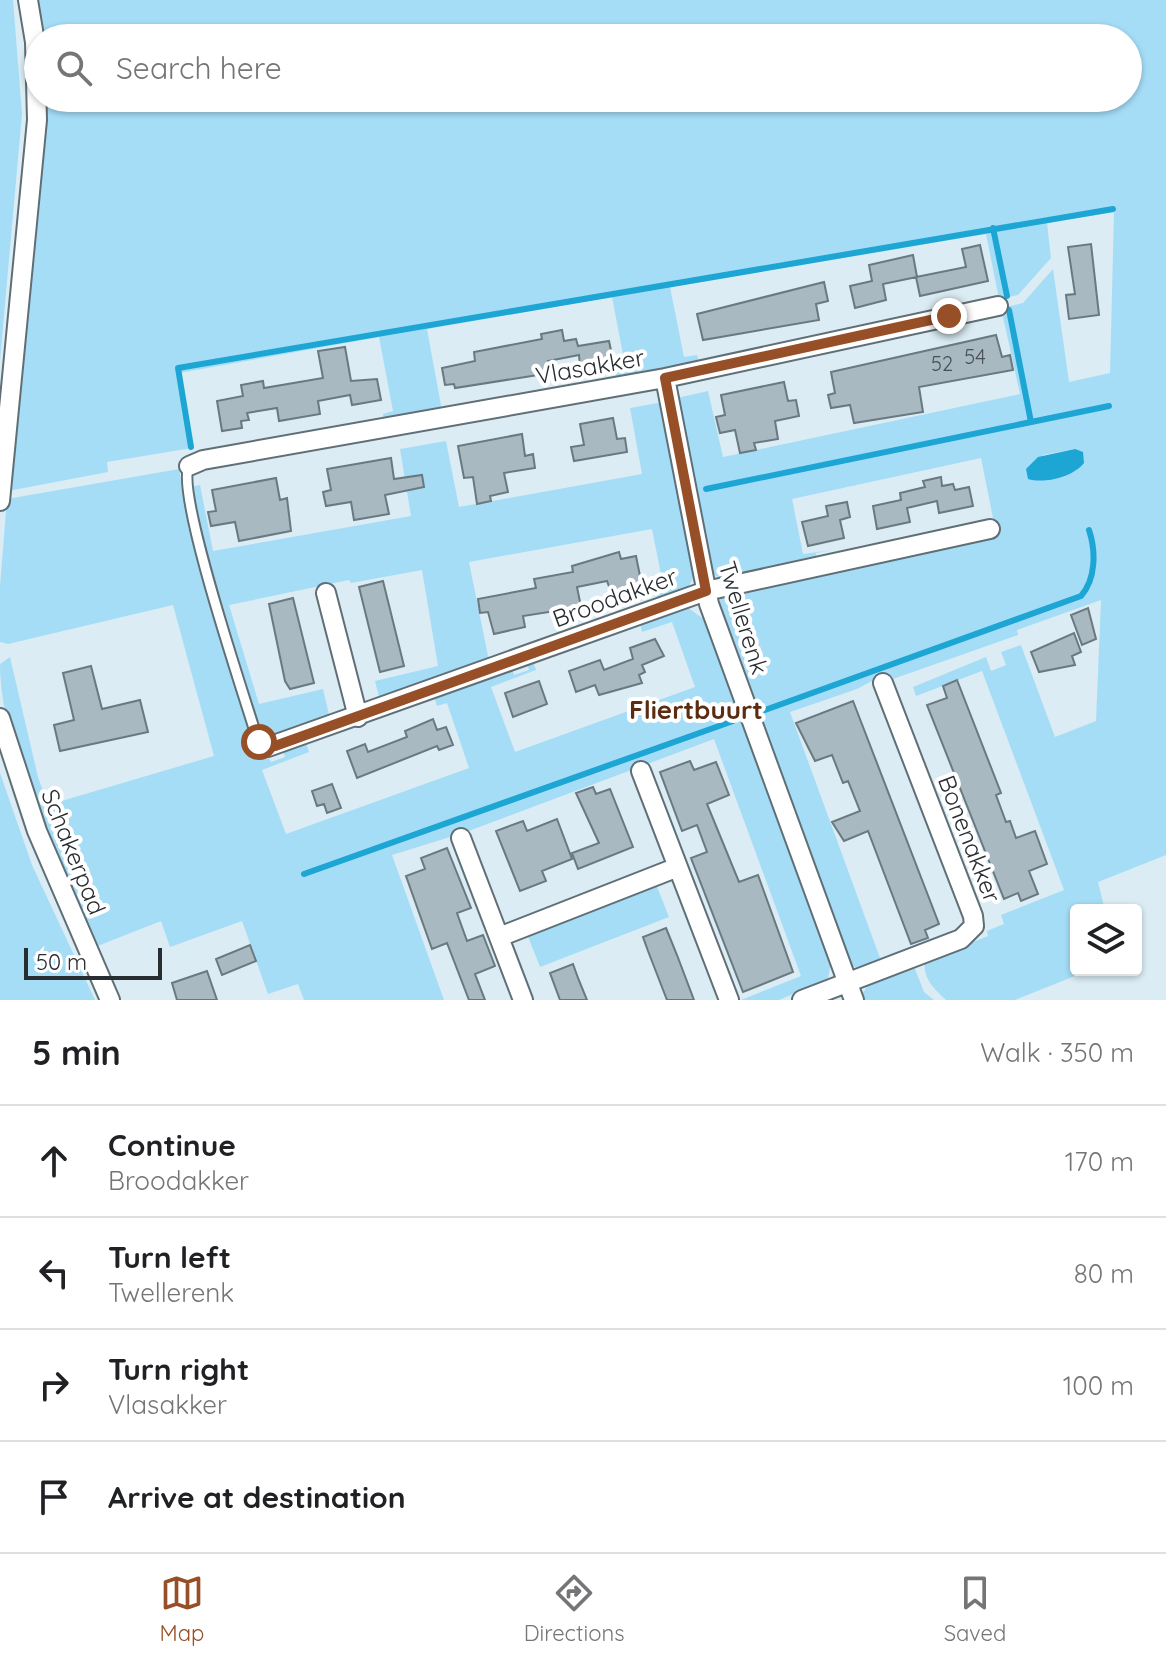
<!DOCTYPE html>
<meta charset="utf-8">
<style>
:root{--surface:#fff;--page:#f2f2f2;--text:#202124;--muted:#757577;--line:#e0e0e0;--accent:#964f27}
body{margin:0;font-family:Quicksand,sans-serif;background:var(--page);color:var(--text)}
.controls{position:absolute;right:24px;bottom:24px;display:grid;overflow:hidden;border-radius:8px;box-shadow:0 2px 6px #0004}
.controls button{width:72px;height:72px;display:grid;place-items:center;padding:0;border:0;border-bottom:2px solid var(--line);background:var(--surface);color:var(--text);font:40px sans-serif}
.scale{position:absolute;left:24px;bottom:20px;width:138px;box-sizing:border-box;padding-left:8px;border:4px solid #272d30;border-top:0;font-size:22px;line-height:28px;white-space:nowrap;color:#272d30;-webkit-text-stroke:6px #fff;paint-order:stroke}
.stop{position:absolute;width:24px;height:24px;margin:-18px;border:6px solid #964f27;border-radius:50%;background:#fff}
.stop.end{background:#964f27;border-color:#fff;box-shadow:0 2px 8px #0008}
.list{margin:0;padding:0;list-style:none}
h2{display:flex;justify-content:space-between;align-items:center;height:104px;margin:0;padding:0 32px;font-size:34px}
h2 small{font-size:26px;font-weight:400;color:var(--muted)}
.list li{display:grid;grid-template-columns:52px 1fr auto;gap:24px;align-items:center;box-sizing:border-box;height:112px;padding:0 32px;border-top:2px solid var(--line)}
.list b{display:block;font-size:30px;white-space:nowrap}
.list p{margin:0;font-size:26px;white-space:nowrap;color:var(--muted)}
.list em{font-size:26px;font-style:normal;color:var(--muted)}
.icon{flex:none;width:44px;height:44px;fill:none;stroke:currentColor;stroke-width:2;stroke-linecap:round;stroke-linejoin:round}
.map{position:relative;flex:none;width:1166px;height:1000px;overflow:hidden}
.search{position:absolute;background:var(--surface);box-shadow:0 2px 6px #0004;left:24px;right:24px;top:24px;height:88px;display:flex;align-items:center;gap:20px;box-sizing:border-box;padding:0 28px;border-radius:44px;color:var(--muted);font-size:30px}
.sheet{height:552px;background:var(--surface)}
nav{display:flex;justify-content:space-around;align-items:center;box-sizing:border-box;height:112px;border-top:2px solid var(--line);background:var(--surface);font-size:22px;color:var(--muted)}
nav a{display:grid;justify-items:center;gap:4px}
nav .on{color:var(--accent)}
.map>svg:first-child{display:block}
.green{fill:#a5ddf7;fill-rule:evenodd}
.water{fill:#1da5d4}
.lines{fill:none;stroke-linecap:round;stroke-linejoin:round}
.stream{stroke:#1da5d4;stroke-width:6}
.building{fill:#a9b9c1;stroke:#6a7980;stroke-width:2}
.lane-casing{stroke:#606f76;stroke-width:13}
.street-casing{stroke:#606f76;stroke-width:22}
.lane{stroke:#fff;stroke-width:9}
.street{stroke:#fff;stroke-width:18}
.route{stroke:#964f27;stroke-width:10}
.labels{text-anchor:middle;stroke-width:8;stroke-linejoin:round;paint-order:stroke}
.number-label{font-size:20px;fill:#485054}
.street-label{font-size:24px;fill:#272d30;stroke:#fff}
.neighbourhood-label{font-size:26px;font-weight:bold;fill:#5b2c10;stroke:#fff}
</style>
<div class="map">
<svg width="1166" height="1000" viewBox="0 0 1166 1000">
<rect width="100%" height="100%" fill="#dbecf4"/>
<!-- green -->
<path class="green" d="M0 0H13L22 114 0 360Z
M36 0H1166V855L1098 882 1105 910H1076V970H1090L1015 1000H946C934 989 922 977 925 961L988 936 987 931 1004 924 1001 915 1064 890 982 671 916 696 913 687 986 657 991 671 1006 665 1001 652 1021 645 1055 737 1096 721 1101 600 1017 630 1018 635 890 680 887 673 857 689 790 712 880 958 951 931 953 935 861 969 850 965 719 602 723 594 996 533 981 458 792 499 803 554 833 550 816 553 817 560 722 580 709 571 677 398 708 391 723 457 1020 394 1001 308 1023 303 1053 269 1069 382 1110 373 1114 212 1047 223 1051 258 1018 295 999 299 986 234 670 287 684 357 697 355 699 362 616 379 615 372 626 370 612 297 427 329 442 411 384 421 383 414 393 411 379 337 179 373 192 448 107 462 108 472 8 491 45 98H1128V38H41ZM1075 449 1056 477 1028 479 1043 455Z
M663 402 695 574 687 590 658 601 654 588 663 585 652 529 469 562 489 661 380 701 375 681 438 666 422 570 351 583 349 580 229 605 259 704 323 689 330 719 266 739 262 737 198 522 191 487 200 485 213 551 411 516 400 449 446 441 459 507 642 474 630 408Z
M179 469 190 527 259 759 268 757 271 762 285 757 283 751 306 743 309 752 262 770 286 834 469 768 447 703 437 706 434 697 512 669 514 675 529 670 527 663 533 661 536 670 491 687 515 752 695 687 672 622 642 632 640 623 688 608 708 622 831 962 828 979 779 1000H741L801 976 714 739 466 832 392 855 444 1000H304L298 984 268 994 242 921 170 947 161 921 95 947C61 866 0 751 0 664L10 657 38 777 48 805 214 756 173 605 8 644 0 642V586L7 499Z
M0 773 32 865 95 1000H0Z
M656 884 669 917 540 967 527 934Z
M910 967 915 969 924 992 934 1000H861C865 977 891 974 910 967Z"/>
<!-- water -->
<path class="water" d="M1075 449 1083 452 1084 463C1073 477 1044 484 1028 479L1026 469 1038 457Z"/>
<g class="lines">
<!-- stream -->
<path class="stream" d="M993 228 1007 296
M1009 310 1031 422
M191 447 178 368 1113 209
M706 489 1109 406
M765 710 1081 596C1096 579 1096 551 1089 530
M304 874 733 721"/>
</g>
<!-- building -->
<path class="building" d="M1091 244 1099 315 1069 319 1066 295 1075 294 1068 247Z
M980 245 988 281 920 296 916 277 966 267 962 249Z
M913 255 917 277 883 284 886 300 855 308 850 286 872 281 869 265Z
M824 282 828 301 816 304 819 320 703 340 697 314Z
M562 330 564 341 576 339 578 346 609 341 613 360 580 367 579 355 548 361 550 372 538 375 455 388 454 384 445 385 442 368 475 361 474 352 542 339 541 334Z
M996 335 1002 357 1010 355 1013 370 919 387 923 412 854 423 850 405 831 408 828 395 835 393 831 372Z
M345 347 351 381 377 379 381 400 352 405 350 395 318 401 320 414 279 421 277 408 247 413 249 420 241 421 242 428 222 431 217 401 243 396 241 385 263 381 264 388 323 378 318 351Z
M784 382 788 401 796 400 799 416 775 421 778 439 754 443 756 450 740 453 735 430 720 433 716 417 725 415 721 395Z
M613 418 617 439 625 438 627 452 574 461 571 447 584 445 580 424Z
M522 434 525 456 533 454 535 468 504 473 508 492 490 496 491 501 477 504 473 477 464 478 458 446Z
M391 458 394 479 422 475 424 487 385 495 389 514 354 520 351 502 326 506 323 492 331 490 327 469Z
M941 477 942 486 953 484 955 490 969 487 973 506 939 513 937 501 907 508 910 522 877 529 873 506 901 500 900 493 925 487 923 481Z
M276 478 280 500 287 498 291 531 239 541 235 522 211 526 208 512 216 511 212 490Z
M847 502 850 517 840 520 844 538 808 546 802 522 828 516 826 506Z
M619 552 621 559 636 556 642 586 611 592 607 581 577 587 581 607 523 616 525 627 494 634 488 612 480 613 478 599 536 588 534 579 573 572 572 566Z
M383 581 404 666 380 672 359 587Z
M293 598 314 683 290 689 285 681 269 604Z
M1088 608 1096 639 1082 645 1071 615Z
M1074 633 1081 652 1072 656 1075 665 1039 672 1031 652Z
M655 639 664 656 642 665 645 672 639 675 642 683 599 695 595 685 576 692 569 671 600 660 604 670 633 659 630 648Z
M91 666 102 709 140 700 148 732 60 751 54 725 74 720 63 673Z
M957 680 1001 793 996 795 1006 822 1010 821 1016 838 1035 831 1047 864 1029 871 1038 894 1021 901 1018 893 1004 899 927 705 947 698 943 686Z
M539 681 547 704 513 717 505 693Z
M853 701 939 924 925 930 928 938 911 944 868 831 844 841 832 822 860 811 848 781 843 783 832 755 815 761 796 723Z
M433 719 437 730 446 727 453 745 439 750 437 746 357 778 347 751 365 744 368 752 407 737 405 731Z
M690 761 694 770 716 762 729 795 707 804 739 882 758 875 793 972 743 992 691 858 707 852 697 825 682 831 660 772Z
M332 784 341 808 327 813 324 804 317 806 312 791Z
M593 787 596 794 610 789 633 847 578 869 572 853 599 843 576 793Z
M557 819 572 859 542 871 546 881 520 891 496 831 523 821 527 831Z
M447 848 471 908 457 913 467 941 483 935 495 966 475 974 485 1000H469L447 943 432 949 406 876 425 869 421 858Z
M666 928 677 955 694 1000H667L648 951 643 937Z
M250 945 256 961 222 975 216 959Z
M573 964 578 978 587 1000H560L550 973Z
M207 971 217 1000H177L172 983Z"/>
<g class="lines">
<defs>
<path id="lane" d="M189 466C175 492 245 698 257 738L268 747"/>
<path id="street" d="M665 378 709 604 854 1000
M189 466 203 460 665 378 998 306
M0 501 37 120 35 42 28 0
M326 593 358 717
M0 718 37 831 110 1000
M268 747 706 591 990 529
M641 771 729 1000
M461 838 523 1000
M499 937 678 867
M802 1000 961 939 974 926 973 916 883 683"/>
</defs>
<!-- lane casing -->
<use href="#lane" class="lane-casing"/>
<!-- street casing -->
<use href="#street" class="street-casing"/>
<!-- lane -->
<use href="#lane" class="lane"/>
<!-- street -->
<use href="#street" class="street"/>
</g>
<g class="lines">
<!-- route -->
<path class="route" d="M259 742 268 747 275 746 706 591 665 378 949 316"/>
</g>
<g class="labels">
<!-- number labels -->
<g class="number-label">
<text x="975" y="364">54</text>
<text x="942" y="371">52</text>
</g>
<!-- street labels -->
<g class="street-label">
<text transform="translate(590 367) rotate(-10)" y="8">Vlasakker</text>
<text transform="translate(615 598) rotate(-20)" y="8">Broodakker</text>
<text transform="translate(743 618) rotate(73)" y="8">Twellerenk</text>
<text transform="translate(969 839) rotate(69)" y="8">Bonenakker</text>
<text transform="translate(73 852) rotate(68)" y="8">Schakerpad</text>
</g>
<!-- neighbourhood labels -->
<g class="neighbourhood-label">
<text x="696" y="719">Fliertbuurt</text>
</g>
</g>
</svg>
<div class="controls">
<button><svg class="icon" aria-label="layers" viewBox="0 0 24 24"><path d="M12 4l9 5-9 5-9-5zM3 14l9 5 9-5"/></svg></button>
</div>
<div class="scale">50 m</div>
<div class="stop" style="left:259px;top:742px"></div>
<div class="stop end" style="left:949px;top:316px"></div>
<div class="search"><svg class="icon" aria-label="search" viewBox="0 0 24 24"><circle cx="10" cy="10" r="6"/><path d="M15 15l6 6"/></svg>Search here</div>
</div>
<section class="sheet">
<h2>5 min<small>Walk · 350 m</small></h2>
<ul class="list">
<li><svg class="icon" aria-label="ahead" viewBox="0 0 24 24"><path d="M12 20V5M6 11l6-6 6 6"/></svg><div><b>Continue</b><p>Broodakker</p></div><em>170 m</em></li>
<li><svg class="icon" aria-label="left" viewBox="0 0 24 24"><path d="M17 20v-9H6M10 6l-5 5 5 5"/></svg><div><b>Turn left</b><p>Twellerenk</p></div><em>80 m</em></li>
<li><svg class="icon" aria-label="right" viewBox="0 0 24 24"><path d="M7 20v-9h11M14 6l5 5-5 5"/></svg><div><b>Turn right</b><p>Vlasakker</p></div><em>100 m</em></li>
<li><svg class="icon" aria-label="arrive" viewBox="0 0 24 24"><path d="M6 21V4h12l-3 4 3 4H6"/></svg><div><b>Arrive at destination</b></div></li>
</ul>
</section>
<nav>
<a class="on"><svg class="icon" aria-label="map" viewBox="0 0 24 24"><path d="M3 6l6-2 6 2 6-2v14l-6 2-6-2-6 2zM9 4v14M15 6v14"/></svg>Map</a>
<a><svg class="icon" aria-label="directions" viewBox="0 0 24 24"><path d="M12 3l9 9-9 9-9-9zM9 14v-3h6M13 9l2 2-2 2"/></svg>Directions</a>
<a><svg class="icon" aria-label="saved" viewBox="0 0 24 24"><path d="M7 4h10v16l-5-4-5 4z"/></svg>Saved</a>
</nav>
